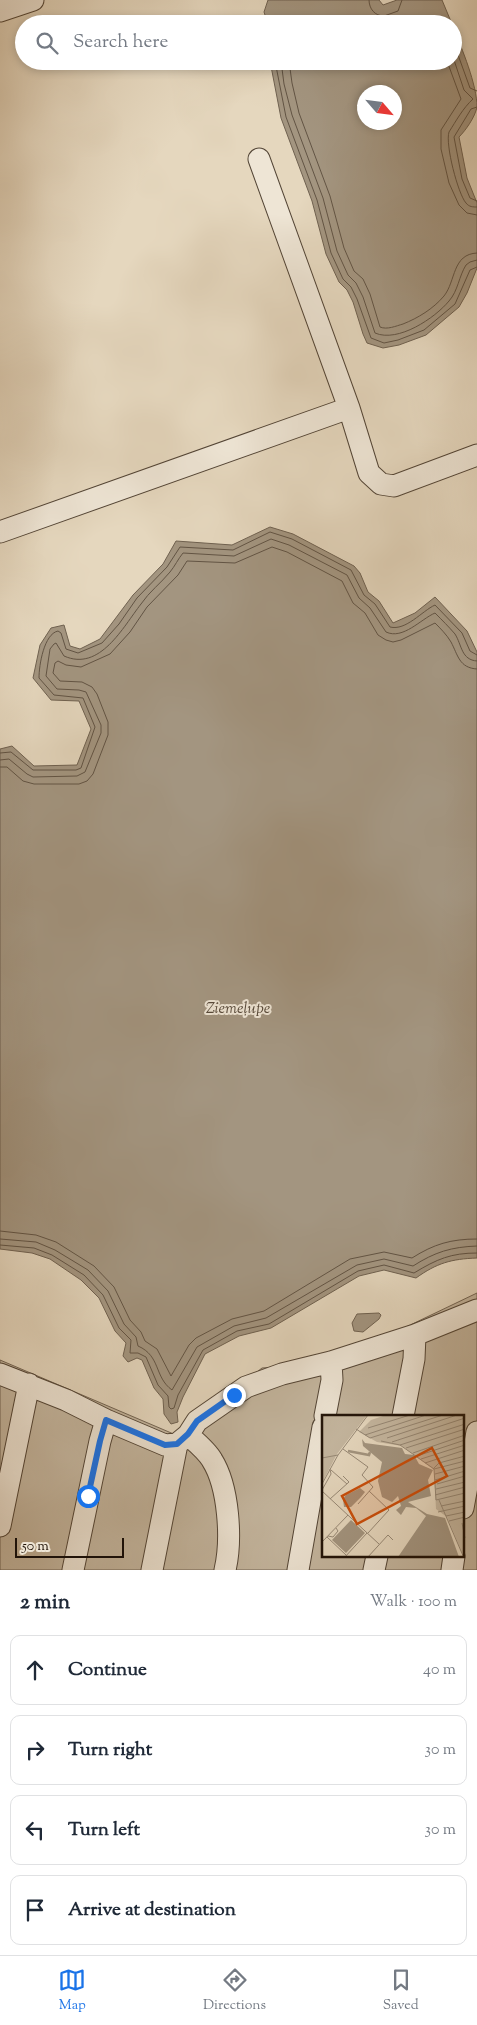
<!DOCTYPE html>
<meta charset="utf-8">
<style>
:root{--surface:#fff;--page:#f2f2f3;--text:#1f2937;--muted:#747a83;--line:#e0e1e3;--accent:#1a73e8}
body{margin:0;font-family:"Sorts Mill Goudy",serif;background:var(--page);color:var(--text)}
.compass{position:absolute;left:357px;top:85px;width:45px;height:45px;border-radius:50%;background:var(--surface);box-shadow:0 2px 8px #0003;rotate:118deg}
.scale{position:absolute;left:15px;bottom:12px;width:109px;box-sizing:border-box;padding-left:5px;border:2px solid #221409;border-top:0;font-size:14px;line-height:18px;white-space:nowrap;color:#221409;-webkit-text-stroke:4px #eee5d5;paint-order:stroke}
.stop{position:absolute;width:15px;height:15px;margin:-11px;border:4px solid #1a73e8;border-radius:50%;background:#fff}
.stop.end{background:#1a73e8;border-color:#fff;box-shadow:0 1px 5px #0008}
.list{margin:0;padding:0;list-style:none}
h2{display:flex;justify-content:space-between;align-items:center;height:65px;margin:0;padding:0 20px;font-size:21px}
h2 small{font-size:16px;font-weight:400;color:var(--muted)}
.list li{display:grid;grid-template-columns:32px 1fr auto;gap:15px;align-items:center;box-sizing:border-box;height:70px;margin:0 10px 10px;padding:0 10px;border:1px solid var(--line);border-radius:10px}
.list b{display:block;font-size:19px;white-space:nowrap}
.list em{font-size:16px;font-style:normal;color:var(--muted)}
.icon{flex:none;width:28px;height:28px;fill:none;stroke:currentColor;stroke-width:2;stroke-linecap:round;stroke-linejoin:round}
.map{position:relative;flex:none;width:477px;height:1570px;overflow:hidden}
.search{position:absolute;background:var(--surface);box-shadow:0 2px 8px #0003;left:15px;right:15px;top:15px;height:55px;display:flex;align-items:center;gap:12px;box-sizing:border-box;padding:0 18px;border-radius:28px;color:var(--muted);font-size:19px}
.sheet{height:385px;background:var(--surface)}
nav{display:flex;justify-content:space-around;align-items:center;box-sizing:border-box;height:70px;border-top:1px solid var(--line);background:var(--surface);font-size:14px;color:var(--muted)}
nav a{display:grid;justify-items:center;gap:2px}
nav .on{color:var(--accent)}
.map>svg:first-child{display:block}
.green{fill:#c4b69f;stroke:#736554;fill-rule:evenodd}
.water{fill:#a39580;stroke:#6f6150;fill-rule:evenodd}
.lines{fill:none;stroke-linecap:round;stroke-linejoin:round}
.shore{stroke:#625444;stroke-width:1}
.minor-casing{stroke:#534536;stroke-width:23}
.minor{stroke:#eee5d5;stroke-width:21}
.route{stroke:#1a73e8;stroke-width:6}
.labels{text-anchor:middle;stroke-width:4;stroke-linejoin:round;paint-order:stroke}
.water-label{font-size:16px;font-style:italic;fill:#564839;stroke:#eee5d5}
.inset-river{fill:none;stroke:#a39580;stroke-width:2.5}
.inset-road{fill:none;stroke:#978976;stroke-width:1}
.view{fill:#ca4f0c;fill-opacity:0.15;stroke:#ca4f0c;stroke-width:2.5}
.inset-edge{fill:none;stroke:#221409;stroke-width:2.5}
</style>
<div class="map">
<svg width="477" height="1570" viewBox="0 0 477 1570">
<rect width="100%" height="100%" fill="#e5d7be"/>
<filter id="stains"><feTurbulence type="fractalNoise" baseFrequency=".004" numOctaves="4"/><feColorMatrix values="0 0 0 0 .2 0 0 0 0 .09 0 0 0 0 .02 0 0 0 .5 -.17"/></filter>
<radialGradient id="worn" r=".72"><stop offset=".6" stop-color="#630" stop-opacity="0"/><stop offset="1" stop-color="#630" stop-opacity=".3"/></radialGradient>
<!-- green -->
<path class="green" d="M477 1293V1570H0V1360L176 1435 262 1368 331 1363ZM323 1416H463V1556H323Z"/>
<!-- water -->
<path class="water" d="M268 0H379L383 5 397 0H442L452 24H268L264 12Z
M453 28C462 48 477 85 477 107 475 117 466 130 459 137L467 178 477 203V268L467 293 459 307 426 335 399 345 383 348 367 343 363 334 353 302 347 290 339 282 326 254 312 201 281 118 270 61H453ZM394 92V122H364V92Z
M270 527 293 534 354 566 360 573 368 592 379 601 393 623 415 613 435 597 467 631 477 652V1258C451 1259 437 1263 416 1278L384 1270 359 1276 271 1328 239 1336 205 1354 183 1397 177 1412 178 1422 171 1424 164 1414 163 1399 154 1388 142 1360 137 1358 128 1362 123 1356 126 1343 115 1331 99 1298 81 1280 50 1259 32 1253 0 1249V749L12 746 34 766 77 765 91 729 79 701 51 700 33 678 40 645 51 628 64 625 70 646 80 649 100 639 133 595 163 564 176 541 232 545Z
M379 1313 381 1315 379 1319 363 1332 354 1331 352 1323 357 1314Z"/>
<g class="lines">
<!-- shore -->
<path class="shore" d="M369 0C369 9 375 16 384 16L398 11 402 0
M453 41 470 88 477 91
M453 57 464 90 473 99C463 108 456 121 449 132 445 144 458 194 466 203 469 207 473 207 477 207
M275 61 286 117 317 200 331 253 343 279 351 287 357 299 371 338 384 343 398 340 424 330 455 304 470 270 477 267
M281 61 284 84 292 115 323 198 337 251 348 275 356 283 363 297 375 333C398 343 435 318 449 301 458 291 459 276 466 265L470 262 477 260
M289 61 292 83 299 113 330 196 344 248 354 271 363 279 370 294 380 327C387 330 396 326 403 324 418 318 433 309 444 296 456 281 452 254 477 253
M447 61 461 99 441 130V149L449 183 459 205 467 213 477 215
M477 107 471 109 454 137 462 179 470 198 477 201
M0 753 11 752 33 770H76L81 768 95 727 83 698 54 695 39 678C39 665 44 634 58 631L61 633 66 649 78 653 102 643 119 624 137 598 167 567 180 547 233 550 270 532 292 539 351 570 364 595 375 604 390 627C406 631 422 611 435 605L462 633 470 651 477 655
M0 760 9 759 27 774 33 777 77 776 85 772 101 733V725L86 692 79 690 57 689 46 676 50 649 54 644 56 643 64 656C100 672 123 627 141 604 149 592 161 583 170 572 175 566 178 559 183 553L234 556 271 539 289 545 347 575 359 598 370 608 386 632C403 640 421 619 435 613 442 620 449 627 455 634 462 645 461 660 477 661
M0 767H7L23 781 34 784H79L87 781 93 774 108 735V722L97 694 92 687 82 682 60 681 53 673 55 663 58 661 66 665 81 667 110 654 130 632 147 607 178 575 187 561 235 563 272 547 287 552 342 581 353 603 365 613 378 635 386 640 393 642 401 640 435 623C440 628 447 635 451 642 458 655 459 668 477 669
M0 1231 36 1235 56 1242 94 1266 114 1287 130 1320 141 1332 145 1341 157 1349 171 1376 189 1345 196 1338 232 1319 264 1311 350 1259 384 1252 412 1258C434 1244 451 1239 477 1239
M0 1239 36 1242 55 1250 88 1270 108 1291 124 1324 136 1337 138 1346C161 1356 154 1377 172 1390L197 1347 234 1326 266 1318 357 1265 384 1259 413 1266C435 1252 451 1247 477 1246
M0 1245 34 1248 52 1255 84 1275 103 1295 119 1328 131 1340 130 1353H138L146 1357 158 1385 168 1396 169 1407 171 1409 174 1408 178 1395 203 1350 237 1331 269 1324 358 1271 384 1265 414 1273C437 1259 451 1253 477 1253"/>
<defs>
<path id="minor" d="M0 11 33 0
M259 159 349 408 369 473 381 484 394 486 477 455
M0 532 349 408
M0 1374 66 1400 106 1420 165 1445 177 1444 188 1435 197 1421 246 1387 282 1374 331 1362 415 1335 477 1310
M325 1416 332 1380 331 1362
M403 1416 414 1359 415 1335
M188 1435C196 1442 207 1451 212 1460 229 1487 232 1540 225 1570
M463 1508 477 1432
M0 1526 29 1384
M73 1570 100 1441 106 1420
M152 1570 177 1444
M298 1570 323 1427
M374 1570 377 1556
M452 1570 454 1556"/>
</defs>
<!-- minor casing -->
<use href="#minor" class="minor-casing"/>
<!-- minor -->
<use href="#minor" class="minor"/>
</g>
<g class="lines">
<!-- route -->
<path class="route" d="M88 1496 100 1441 106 1420 165 1445 177 1444 188 1434 197 1421 234 1395"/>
</g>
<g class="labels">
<!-- water labels -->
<g class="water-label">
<text x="238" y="1013">Ziemeļupe</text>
</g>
</g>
<!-- overview -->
<g transform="translate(322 1415)">
<rect width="142" height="142" fill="#e5d7be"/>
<path d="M0 0H45L15 39 0 68ZM64 0H142V142L125 102 114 94 112 55 80 31 55 27 37 17 49 5Z" fill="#c4b69f"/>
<path d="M40 24 43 28 80 33 83 39 92 40 97 49 111 55 106 65 109 81 86 87 105 99 123 103 137 142H76L104 101 94 93 84 92 79 100 74 95 79 91 76 81 70 87 60 82 56 66 60 47 41 31ZM38 73 43 77 39 82 29 92H22L21 84 24 80ZM29 105 43 118 24 138 10 125Z" fill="#a39580"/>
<path class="inset-river" d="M26 36 47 40 48 37"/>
<path class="inset-road" d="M46 13 88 0M34 14 48 23 121 0M43 20 104 0M65 23 135 0M59 26 78 30 112 54 114 85 143 78M70 27 143 3M78 30 143 9M84 33 143 14M21 34 46 52 40 60 51 72 36 89M91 38 143 20M95 41 143 25M0 43 16 40M99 44 143 30M103 48 143 35M111 54 117 48 143 41M112 54 143 46M9 55 25 69M113 59 143 51M113 65 143 56M0 69 16 40 46 0M115 69 143 61M114 74 143 67M0 75 9 59 8 54M0 76 57 129M113 80 143 72M8 84 27 67 21 61M117 85 142 143M119 91 143 86M116 97 143 91M124 101 143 97M127 106 143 102M140 108 143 123M46 118 67 95 47 76M6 121 11 122 16 116 14 113M5 122 24 140M0 127 26 100M22 143 45 118M45 143 66 120 71 125"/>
<path class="view" d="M110 33 125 61 35 109 20 81Z"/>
<rect width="142" height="142" class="inset-edge"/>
</g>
<rect width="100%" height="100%" filter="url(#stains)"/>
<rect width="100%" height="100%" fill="url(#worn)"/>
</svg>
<svg class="compass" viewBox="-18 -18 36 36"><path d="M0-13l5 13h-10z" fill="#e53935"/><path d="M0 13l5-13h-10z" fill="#747a83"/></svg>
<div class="scale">50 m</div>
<div class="stop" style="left:88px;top:1496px"></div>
<div class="stop end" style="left:234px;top:1395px"></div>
<div class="search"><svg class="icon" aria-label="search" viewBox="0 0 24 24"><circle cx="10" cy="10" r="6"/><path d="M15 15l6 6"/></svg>Search here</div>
</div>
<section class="sheet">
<h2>2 min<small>Walk · 100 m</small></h2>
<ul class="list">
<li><svg class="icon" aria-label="ahead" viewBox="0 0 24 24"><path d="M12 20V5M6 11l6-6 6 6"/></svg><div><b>Continue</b></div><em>40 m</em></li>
<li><svg class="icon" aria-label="right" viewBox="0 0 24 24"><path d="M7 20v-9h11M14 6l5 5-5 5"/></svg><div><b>Turn right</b></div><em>30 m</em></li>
<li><svg class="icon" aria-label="left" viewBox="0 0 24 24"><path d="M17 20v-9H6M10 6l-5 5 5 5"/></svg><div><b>Turn left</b></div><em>30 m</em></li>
<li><svg class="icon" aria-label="arrive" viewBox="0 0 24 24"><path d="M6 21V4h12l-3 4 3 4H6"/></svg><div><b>Arrive at destination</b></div></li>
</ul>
</section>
<nav>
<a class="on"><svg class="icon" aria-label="map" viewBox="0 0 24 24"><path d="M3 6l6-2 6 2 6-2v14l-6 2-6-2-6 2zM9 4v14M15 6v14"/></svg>Map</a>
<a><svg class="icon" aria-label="directions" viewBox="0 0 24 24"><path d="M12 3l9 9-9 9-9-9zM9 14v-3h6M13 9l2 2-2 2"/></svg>Directions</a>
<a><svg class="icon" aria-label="saved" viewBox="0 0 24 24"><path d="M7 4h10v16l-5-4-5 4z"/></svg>Saved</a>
</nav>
